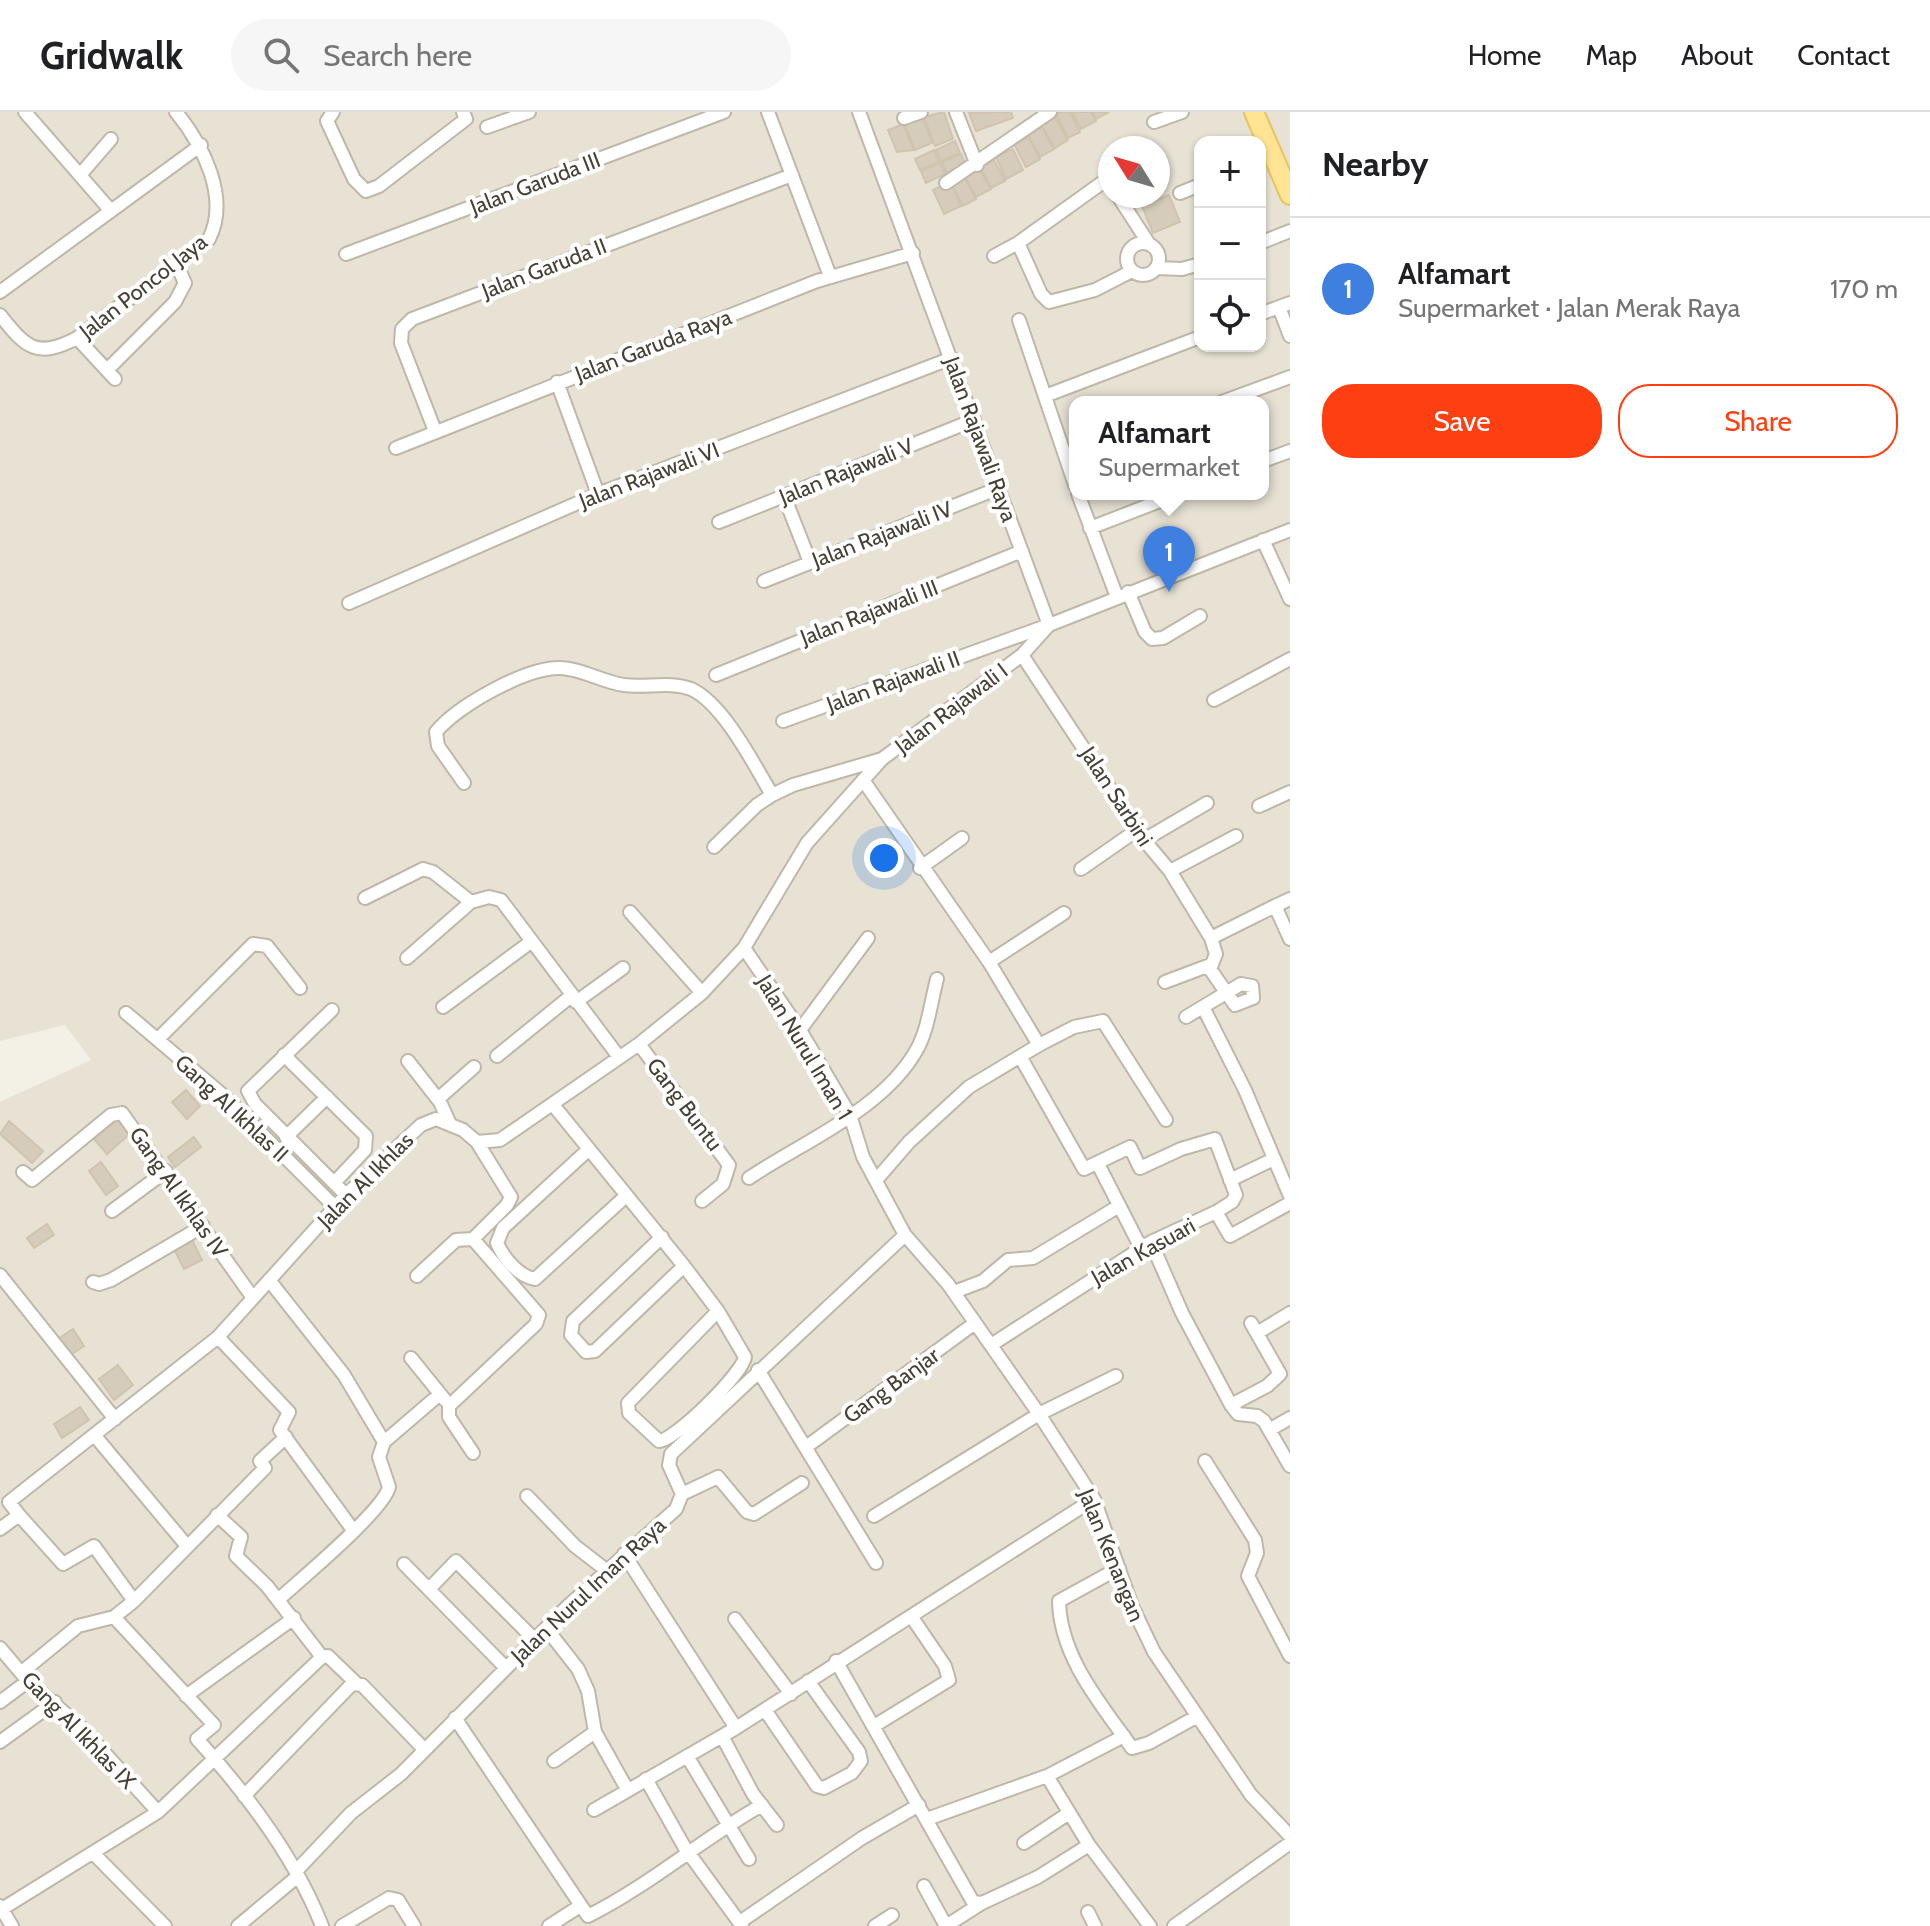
<!DOCTYPE html>
<meta charset="utf-8">
<style>
:root{--surface:#fff;--page:#f6f6f6;--text:#202124;--muted:#757577;--line:#e0e0e0;--accent:#fe3f11}
body{margin:0;font-family:Cabin,sans-serif;background:var(--page);color:var(--text)}
.controls{position:absolute;right:24px;top:24px;display:grid;overflow:hidden;border-radius:16px;box-shadow:0 2px 6px #0004}
.controls button{width:72px;height:72px;display:grid;place-items:center;padding:0;border:0;border-bottom:2px solid var(--line);background:var(--surface);color:var(--text);font:40px sans-serif}
.compass{position:absolute;left:1098px;top:24px;width:72px;height:72px;border-radius:50%;background:var(--surface);box-shadow:0 2px 6px #0004;rotate:307deg}
.you{position:absolute;left:884px;top:746px;width:28px;height:28px;margin:-20px;border:6px solid #fff;border-radius:50%;background:#1a73e8;box-shadow:0 0 0 12px #1a73e833}
.badge{display:grid;place-items:center;width:52px;height:52px;border-radius:50%;background:var(--accent);color:#fff;font-size:26px;font-weight:700}
.pin{position:absolute;translate:-50% -66px;filter:drop-shadow(0 2px 4px #0008)}
.pin::after{content:'';position:absolute;top:42px;width:28px;height:24px;background:inherit;clip-path:polygon(0 0,100% 0,50% 100%)}
.popup{position:absolute;left:1069px;top:284px;width:200px;height:104px;box-sizing:border-box;display:grid;place-content:center;border-radius:16px;background:var(--surface);filter:drop-shadow(0 2px 6px #0005);font-size:26px;white-space:nowrap;color:var(--muted)}
.popup b{font-size:30px;color:var(--text)}
.popup::after{content:'';position:absolute;left:50%;top:100%;margin-left:-16px;border:16px solid transparent;border-top-color:var(--surface)}
.list{margin:0;padding:0;list-style:none}
h2{display:flex;justify-content:space-between;align-items:center;height:104px;margin:0;padding:0 32px;font-size:34px}
h2 small{font-size:26px;font-weight:400;color:var(--muted)}
.list li{display:grid;grid-template-columns:52px 1fr auto;gap:24px;align-items:center;box-sizing:border-box;height:144px;padding:0 32px;border-top:2px solid var(--line)}
.list b{display:block;font-size:30px;white-space:nowrap}
.list p{margin:0;font-size:26px;white-space:nowrap;color:var(--muted)}
.list em{font-size:26px;font-style:normal;color:var(--muted)}
.actions{display:flex;gap:16px;padding:24px 32px}
.actions a{flex:1;padding:18px 0;border:2px solid var(--accent);border-radius:32px;text-align:center;font-size:28px;color:var(--accent)}
.actions .main{background:var(--accent);color:#fff}
.icon{flex:none;width:44px;height:44px;fill:none;stroke:currentColor;stroke-width:2;stroke-linecap:round;stroke-linejoin:round}
.map{position:relative;flex:none;width:1290px;height:1814px;overflow:hidden}
header{display:flex;align-items:center;gap:48px;box-sizing:border-box;height:112px;padding:0 40px;background:var(--surface);border-bottom:2px solid var(--line)}
header strong{font-size:38px}
nav{display:flex;gap:44px;margin-inline-start:auto;font-size:28px}
.search{width:560px;height:72px;background:var(--page);display:flex;align-items:center;gap:20px;box-sizing:border-box;padding:0 28px;border-radius:44px;color:var(--muted);font-size:30px}
main{display:flex}
aside{flex:1;background:var(--surface)}
.map>svg:first-child{display:block}
.residential{fill:#e7e2d4;fill-rule:evenodd}
.building{fill:#d5ccbb;stroke:#d0c4ae;stroke-width:2}
.lines{fill:none;stroke-linecap:round;stroke-linejoin:round}
.minor-casing{stroke:#bfb8a8;stroke-width:16}
.primary-casing{stroke:#e6c461;stroke-width:22}
.minor{stroke:#fff;stroke-width:12}
.primary{stroke:#ffe593;stroke-width:18}
.labels{text-anchor:middle;stroke-width:8;stroke-linejoin:round;paint-order:stroke}
.street-label{font-size:22px;fill:#464035;stroke:#fff}
</style>
<header>
<strong>Gridwalk</strong>
<div class="search"><svg class="icon" aria-label="search" viewBox="0 0 24 24"><circle cx="10" cy="10" r="6"/><path d="M15 15l6 6"/></svg>Search here</div>
<nav><a>Home</a><a>Map</a><a>About</a><a>Contact</a></nav>
</header>
<main>
<div class="map">
<svg width="1290" height="1814" viewBox="0 0 1290 1814">
<rect width="100%" height="100%" fill="#f3f0e6"/>
<!-- residential -->
<path class="residential" d="M0 0H1290V1814H0V990L91 948 65 913 0 929ZM1200 30H1260V234H1200ZM1110 36H1158V84H1110ZM1075 290H1263V382H1075Z"/>
<!-- building -->
<path class="building" d="M944 0 953 27 935 34 924 5Z
M1011 0 1013 6 976 19 969 1Z
M1060 0H1070L1080 20 1068 26 1056 2Z
M1072 0H1091L1096 9 1081 17Z
M1092 0H1109L1096 7Z
M921 3 932 31 915 38 904 10Z
M1055 5 1068 28 1055 36 1041 13Z
M903 12 914 38 897 40 888 18Z
M1042 15 1054 37 1040 45 1028 23Z
M1028 25 1040 47 1026 55 1014 32Z
M955 29 960 41 941 49 936 38Z
M1013 37 1023 58 1006 67 996 45Z
M934 38 939 50 920 58 915 47Z
M961 42 966 53 947 62 942 50Z
M994 48 1005 69 991 76 980 55Z
M940 51 945 62 926 71 921 59Z
M979 56 991 77 976 85 965 65Z
M964 65 976 87 963 94 951 71Z
M951 70 961 94 944 102 933 78Z
M1169 83 1180 110 1153 121 1142 94Z
M186 978 200 994 187 1007 172 990Z
M121 1004 133 1019 107 1042 94 1027Z
M9 1009 43 1039 32 1051 0 1022Z
M194 1025 201 1035 175 1055 168 1045Z
M101 1050 118 1074 106 1083 89 1059Z
M47 1112 54 1123 34 1136 27 1126Z
M192 1128 202 1148 184 1157 174 1137Z
M73 1217 84 1234 69 1244 58 1227Z
M118 1253 133 1273 114 1288 99 1267Z
M80 1295 89 1308 62 1326 54 1312Z"/>
<g class="lines">
<defs>
<path id="minor" d="M25 0 111 99
M333 0 327 9 354 67 366 79 379 74 466 7 463 0
M768 0 830 164
M956 0 977 53
M904 6 921 0
M1154 10 1182 0
M487 15 529 0
M80 63 111 27
M946 71 1050 0
M1180 81 1200 73
M1118 84 1149 132
M1127 147a16 16 0 1 1 32 0a16 16 0 1 1-32 0Z
M1018 131 1041 182 1049 190 1095 178 1132 159
M1260 131 1290 119
M346 142 724 0
M994 144 1018 131 1110 65
M1157 156 1182 157 1200 152
M0 180 201 33
M1279 195 1290 224
M1260 202 1290 191
M0 203C26 236 37 247 77 226L209 127C230 86 203 33 176 0
M1019 208 1075 373
M77 226 115 267
M107 258 175 190 185 171 176 151
M557 270 598 382
M1045 284 1200 225
M1222 290 1290 265
M435 319 401 231 402 217 412 207 792 63
M396 336 817 169 913 141
M1263 349 1290 339
M1078 382 1117 485
M784 384 810 450
M719 410 974 308
M1090 416 1178 382
M1263 428 1290 487
M764 469 999 376
M1128 480 1145 520 1152 527 1163 526 1200 504
M349 491 598 382 952 246
M1022 543 1144 728 1170 759 1211 826
M716 563 1022 439
M1214 588 1290 547
M783 609 1049 513 859 0
M863 668 989 850 1039 933 969 975 909 1030 877 1067
M464 671 438 634 436 620C457 594 525 556 559 556 581 556 602 570 624 573 645 576 671 569 691 577 723 591 755 654 772 683
M1259 694 1290 680
M1144 728 1207 691
M714 735 757 693 772 683 793 673 882 647 1022 543 1049 513 1290 418
M920 756 962 726
M1081 757 1137 718
M1170 759 1236 724
M365 786 423 757 433 760 471 790 489 785 501 788 619 945
M1290 787 1275 794 1290 827
M630 800 702 881
M744 836 800 918 850 1003 863 1045 905 1123 948 1172 1039 1302 1094 1387 1132 1494 1154 1540 1251 1683 1290 1724
M407 846 471 790
M989 850 1064 801
M1165 870 1210 853
M576 890 623 856
M443 895 532 829
M1203 895 1245 978 1290 1084
M332 898 248 979 255 992 346 1083
M126 901 224 984 335 1095
M1186 905 1241 872 1252 874 1253 886 1235 893 1210 857 1216 842 1211 826 1275 794
M800 918 868 826
M158 927 253 832 267 834 300 876
M639 932 729 1053 723 1072 702 1089
M1039 933 1074 915 1103 909 1166 1008
M284 943 366 1024 365 1038 334 1071
M497 944 571 884
M1021 946 1084 1057 1130 1035 1140 1056 1181 1037 1215 1027 1236 1083 1232 1090 1216 1100
M408 949 440 990 450 1012
M438 987 474 955
M554 994 684 1154 718 1199 745 1245C742 1262 675 1328 659 1329L629 1301 628 1291 718 1199
M286 1025 327 985
M588 1038 503 1116 497 1131C503 1145 519 1165 535 1167L626 1084
M1098 1052 1141 1136
M23 1060 32 1068 111 1003 122 1001 253 1186
M749 1066C804 1029 882 998 916 939 928 919 931 889 937 867
M1230 1068 1274 1047
M112 1099 166 1059
M662 1125 573 1209 571 1223 586 1240 595 1239 684 1154
M473 1127 539 1203 536 1212 449 1294V1305L473 1341
M473 1127 507 1093 511 1085 477 1030
M1151 1130 1182 1201 1231 1293 1238 1302 1257 1304 1264 1309 1290 1354
M0 1163 115 1307
M417 1164 456 1128 473 1127
M269 1168 344 1263 384 1330 379 1345 389 1375C384 1398 301 1467 279 1487
M93 1170 99 1172 111 1168 203 1114
M954 1180 983 1169 1008 1148 1033 1146 1119 1094
M1257 1221 1290 1201
M218 1225 289 1300 280 1318 353 1418
M991 1233 1151 1130 1216 1100 1230 1124 1290 1091
M411 1246 445 1288
M758 1258 876 1451
M1231 1293 1267 1274 1280 1262 1251 1211
M1269 1318 1290 1306
M95 1324 187 1434
M384 1330 440 1282
M806 1335 975 1211
M1205 1349 1255 1428 1257 1441 1248 1464 1290 1544
M682 1382 718 1365 747 1400 754 1402 802 1371
M527 1384 575 1434 606 1458
M19 1403 63 1452 94 1434 134 1489
M217 1403 241 1425 236 1444 267 1474 322 1545
M874 1404 1039 1302 1116 1264
M0 1417 19 1403 9 1390 218 1225 346 1083 421 1013 436 1007 463 1018 477 1030 500 1028 639 932 702 881 744 836 807 731 882 647
M624 1442 736 1616
M404 1452 506 1556
M1119 1456 1059 1489C1060 1545 1101 1592 1132 1636L1149 1631 1196 1605
M430 1476 456 1449 535 1528
M114 1505 214 1613 197 1627C247 1682 295 1745 322 1814
M735 1507 791 1582
M546 1516 578 1557 588 1579 595 1620 627 1677
M0 1536 28 1569 83 1617 158 1700
M836 1549 973 1790 982 1791 1038 1765 1089 1733
M22 1560 78 1514 114 1505 134 1489 265 1356 260 1349 286 1325
M186 1584 294 1506
M0 1590 28 1569
M765 1598 817 1674 824 1676 852 1661 861 1649 859 1640 808 1569
M455 1606 588 1804C650 1773 702 1727 762 1693
M874 1614 949 1568 945 1554 911 1504
M722 1624 753 1682 777 1713
M0 1630 55 1590
M687 1644 749 1747
M554 1649 595 1620
M1047 1664 1124 1624
M646 1667 685 1736 742 1814
M244 1684 352 1572 362 1573 423 1636
M594 1698 736 1616 1094 1387
M927 1707 1047 1664 1089 1733 1150 1814
M1024 1731 1069 1701
M94 1742 165 1814
M297 1758 351 1701 401 1662 568 1494 676 1397 682 1382 669 1353 671 1342 905 1123
M924 1774 946 1814
M0 1794 12 1814
M2 1797 158 1700 322 1545 328 1544 357 1572
M1088 1800 1095 1814
M740 1810 862 1726 919 1693
M238 1814 298 1764
M342 1814 389 1786 398 1788 414 1814
M549 1814 580 1794
M875 1814 892 1803
M946 1814 982 1791
M1174 1814 1290 1731"/>
<path id="primary" d="M1254 0 1290 83"/>
</defs>
<!-- minor casing -->
<use href="#minor" class="minor-casing"/>
<!-- primary casing -->
<use href="#primary" class="primary-casing"/>
<!-- minor -->
<use href="#minor" class="minor"/>
<!-- primary -->
<use href="#primary" class="primary"/>
</g>
<g class="labels">
<!-- street labels -->
<g class="street-label">
<text transform="translate(535 71) rotate(-21)" y="8">Jalan Garuda III</text>
<text transform="translate(544 156) rotate(-21)" y="8">Jalan Garuda II</text>
<text transform="translate(143 174) rotate(-38)" y="8">Jalan Poncol Jaya</text>
<text transform="translate(653 233) rotate(-21)" y="8">Jalan Garuda Raya</text>
<text transform="translate(981 327) rotate(70)" y="8">Jalan Rajawali Raya</text>
<text transform="translate(846 359) rotate(-22)" y="8">Jalan Rajawali V</text>
<text transform="translate(649 363) rotate(-21)" y="8">Jalan Rajawali VI</text>
<text transform="translate(882 422) rotate(-21)" y="8">Jalan Rajawali IV</text>
<text transform="translate(869 500) rotate(-21)" y="8">Jalan Rajawali III</text>
<text transform="translate(893 569) rotate(-20)" y="8">Jalan Rajawali II</text>
<text transform="translate(951 596) rotate(-37)" y="8">Jalan Rajawali I</text>
<text transform="translate(1117 684) rotate(57)" y="8">Jalan Sarbini</text>
<text transform="translate(805 935) rotate(59)" y="8">Jalan Nurul Iman 1</text>
<text transform="translate(685 992) rotate(53)" y="8">Gang Buntu</text>
<text transform="translate(232 996) rotate(43)" y="8">Gang Al Ikhlas II</text>
<text transform="translate(365 1068) rotate(-45)" y="8">Jalan Al Ikhlas</text>
<text transform="translate(179 1080) rotate(55)" y="8">Gang Al Ikhlas IV</text>
<text transform="translate(1143 1139) rotate(-29)" y="8">Jalan Kasuari</text>
<text transform="translate(891 1273) rotate(-36)" y="8">Gang Banjar</text>
<text transform="translate(1112 1443) rotate(68)" y="8">Jalan Kenangan</text>
<text transform="translate(588 1478) rotate(-43)" y="8">Jalan Nurul Iman Raya</text>
<text transform="translate(79 1618) rotate(46)" y="8">Gang Al Ikhlas IX</text>
</g>
</g>
</svg>
<div class="controls">
<button>+</button>
<button>−</button>
<button><svg class="icon" aria-label="locate" viewBox="0 0 24 24"><circle cx="12" cy="12" r="6"/><path d="M12 2v4M12 18v4M2 12h4M18 12h4"/></svg></button>
</div>
<svg class="compass" viewBox="-18 -18 36 36"><path d="M0-13l5 13h-10z" fill="#e53935"/><path d="M0 13l5-13h-10z" fill="#757577"/></svg>
<div class="you"></div>
<div class="pin badge" style="left:1169px;top:480px;background:#3f7fe0">1</div>
<div class="popup"><b>Alfamart</b>Supermarket</div>
</div>
<aside>
<h2>Nearby<small></small></h2>
<ul class="list">
<li><span class="badge" style="background:#3f7fe0">1</span><div><b>Alfamart</b><p>Supermarket · Jalan Merak Raya</p></div><em>170 m</em></li>
</ul>
<div class="actions"><a class="main">Save</a><a>Share</a></div>
</aside>
</main>
